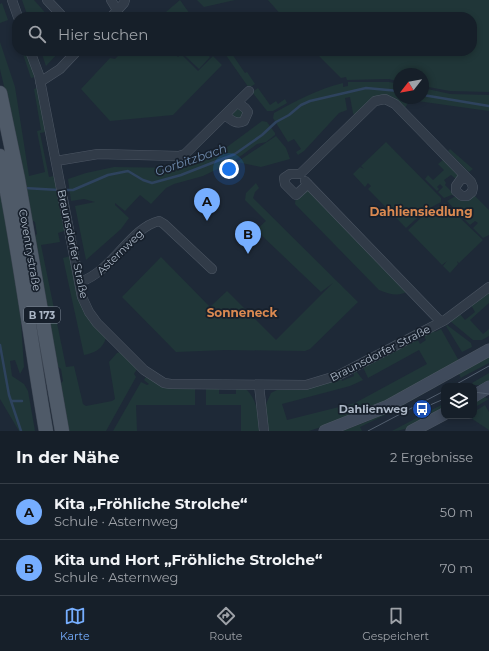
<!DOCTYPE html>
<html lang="de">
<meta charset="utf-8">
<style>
:root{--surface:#161f29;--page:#1f2731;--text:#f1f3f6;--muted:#9ea2a8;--line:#353d46;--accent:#76aeff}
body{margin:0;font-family:Montserrat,sans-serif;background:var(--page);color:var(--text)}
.controls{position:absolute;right:12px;bottom:12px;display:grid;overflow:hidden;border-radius:8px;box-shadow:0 2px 6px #0003}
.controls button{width:36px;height:36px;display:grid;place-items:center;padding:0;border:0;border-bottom:1px solid var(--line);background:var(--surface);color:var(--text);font:20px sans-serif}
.compass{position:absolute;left:393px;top:68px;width:36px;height:36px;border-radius:50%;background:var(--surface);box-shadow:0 2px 6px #0003;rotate:239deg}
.you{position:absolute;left:229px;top:169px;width:14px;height:14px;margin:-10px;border:3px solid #fff;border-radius:50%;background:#1a73e8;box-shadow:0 0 0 6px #1a73e833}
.badge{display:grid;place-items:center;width:26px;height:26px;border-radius:50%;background:var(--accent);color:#111;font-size:13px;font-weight:700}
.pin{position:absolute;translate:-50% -33px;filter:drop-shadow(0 1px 2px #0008)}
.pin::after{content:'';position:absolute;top:21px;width:14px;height:12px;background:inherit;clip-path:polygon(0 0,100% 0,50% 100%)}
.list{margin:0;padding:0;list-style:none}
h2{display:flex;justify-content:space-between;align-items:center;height:52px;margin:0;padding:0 16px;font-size:17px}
h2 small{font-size:13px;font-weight:400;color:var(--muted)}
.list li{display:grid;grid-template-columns:26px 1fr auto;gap:12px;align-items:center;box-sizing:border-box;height:56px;padding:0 16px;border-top:1px solid var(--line)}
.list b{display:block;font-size:15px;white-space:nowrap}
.list p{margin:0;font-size:13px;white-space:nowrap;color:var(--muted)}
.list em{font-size:13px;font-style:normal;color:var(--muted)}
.icon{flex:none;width:22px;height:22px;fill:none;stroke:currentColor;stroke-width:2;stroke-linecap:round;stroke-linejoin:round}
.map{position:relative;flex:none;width:489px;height:431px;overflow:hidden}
.search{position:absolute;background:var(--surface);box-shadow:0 2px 6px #0003;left:12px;right:12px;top:12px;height:44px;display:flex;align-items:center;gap:10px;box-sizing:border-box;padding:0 14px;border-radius:16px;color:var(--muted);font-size:15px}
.sheet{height:164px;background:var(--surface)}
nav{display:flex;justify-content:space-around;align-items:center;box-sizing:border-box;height:56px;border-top:1px solid var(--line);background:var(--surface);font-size:11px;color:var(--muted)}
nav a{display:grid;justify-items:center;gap:2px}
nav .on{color:var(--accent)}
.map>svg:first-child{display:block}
.green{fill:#203638}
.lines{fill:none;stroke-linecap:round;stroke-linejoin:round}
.stream{stroke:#2e435e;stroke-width:2.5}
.street-casing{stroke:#4c5663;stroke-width:10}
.secondary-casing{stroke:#4c5663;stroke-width:13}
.primary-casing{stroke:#3b4451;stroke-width:15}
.street{stroke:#313b48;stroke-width:9}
.secondary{stroke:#3f4a5b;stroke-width:12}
.primary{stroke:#4f5a68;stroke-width:14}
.tram{stroke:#535f6f;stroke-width:1}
.labels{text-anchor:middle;stroke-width:3.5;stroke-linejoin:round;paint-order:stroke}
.shield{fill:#17202c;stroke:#7f8997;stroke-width:1}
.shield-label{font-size:10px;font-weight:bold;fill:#abb6c5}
.street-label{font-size:11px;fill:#abb6c5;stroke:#17202c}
.poi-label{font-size:11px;font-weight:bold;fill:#abb6c5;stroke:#17202c;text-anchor:end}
.water-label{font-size:12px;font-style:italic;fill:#718db0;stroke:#17202c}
.neighbourhood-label{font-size:12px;font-weight:bold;fill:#da8951;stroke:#17202c}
</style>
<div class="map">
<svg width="489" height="431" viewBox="0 0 489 431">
<rect width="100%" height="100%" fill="#1e2937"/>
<!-- green -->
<path class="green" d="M22 0H34L49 17H28Z
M180 0 192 17H160Z
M197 0H235L204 7Z
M268 0H489V92L450 91 423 86V74H399V81L388 79 347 80 346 77 341 78 314 51H472V17H283Z
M2 3 8 20 0 23V4Z
M0 42 15 87 29 176 45 172 37 131 41 130 34 89 37 88 46 132 40 133 49 177 54 176 65 228 64 231 58 233 60 242 41 245 66 367 74 366 83 404 86 406 112 401 115 399 109 362 117 353 120 352 137 369 134 374 136 377 106 431H67L60 384 63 381 61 369 57 366 33 238 37 234 35 222 30 219 17 142 0 69Z
M22 51H26L35 77 31 78Z
M41 51H60L46 66Z
M123 51H172L178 57 181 54 198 71 213 56 222 65 173 115 110 121 81 89 110 58 115 59Z
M184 51H204L210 57 199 69 182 53Z
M223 51H230L245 73 247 72 255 84 249 88Z
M348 82H389L399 84V98H423V88L450 94 489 95V111L410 100 405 108 386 97 355 117 353 113 350 97 345 98 347 110 339 113 304 151 298 155 296 152 301 149 294 139 288 142 273 118 274 113C296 101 318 89 343 83V87L348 86Z
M258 88 270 105 276 101 278 104 285 99 287 103 273 111H267L252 92Z
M237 109 244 112 241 120 233 116V113Z
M262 121 267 122 275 133V135L266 142 257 144 234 161 203 176 174 184 166 188 151 204 140 195 125 211 115 203V205L129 218 121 229 86 260 75 206 95 202 84 199 71 201 68 179 86 173 114 167 182 168 190 166 214 151 227 147Z
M276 136 286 148 290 159 261 167 237 162Z
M386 142 441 198V202L426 210 406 228 368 189 371 186 368 183 365 187 353 174 360 167 364 169 361 166Z
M450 149 473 169 469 172 448 151Z
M444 159 460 175 457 180 451 175 444 180 446 183 445 185 454 194 444 198 438 192 443 187 440 184 437 187 439 189 437 191 425 179 428 175 433 180 444 170 438 164Z
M256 183 259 188 255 192 253 198 358 302 310 349 305 351 226 350 176 352 122 297 161 257 210 307 227 291 276 340 333 283 321 292 256 230 266 221 245 200 246 193Z
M308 184 409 290C399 298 390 294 379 290L295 204 296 195Z
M0 189 19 294 24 367 20 374 15 360 10 361 12 376 24 384 28 391 35 431H19L0 399Z
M474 195 489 210V235L483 238 473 228 478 223 475 221 470 225 447 201 456 196Z
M445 203 457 214 455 218 459 217 483 240 459 263 457 261 458 264 450 273 443 266 447 261 442 265 408 230 424 215Z
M70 256 76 287 106 338C103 349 94 353 84 355L63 258Z
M489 291V303L470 320 483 334 489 329V336L482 340H473L450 321 460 314 465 320 475 312 471 305Z
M447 325 471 343 472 347 462 352 446 326Z
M433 329 435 332 441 329 459 361 388 400 339 421 309 431H269L265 406 271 393 277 390 306 389 341 378 342 381 354 376 353 372 356 371 363 380 350 386 282 404 287 420 355 403 427 364 419 350 368 378 363 367 417 338 420 344 426 340 423 334Z
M489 355V363L445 386 461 378 458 372Z
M489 373V381L482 385H473L472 383Z
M146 377 162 387 195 389V405H136L137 431H113L141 382 147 385 149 384 144 380Z
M444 382 395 410 360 427 362 431H342L368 421Z
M206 389H219V394H236V389H246C259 402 257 414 259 431H241V405H206Z
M482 396 489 399 475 407 474 401Z
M443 404 444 409C429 417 410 431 392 431Z
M485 405 489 412V430L468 416H474V412Z"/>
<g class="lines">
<!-- stream -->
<path class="stream" d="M423 95 489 106
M24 188 59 190
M64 190H73L108 175 128 171 143 180 152 183 181 175 235 154 262 135 276 122 289 115 301 105 310 101 366 88 399 91
M0 345 9 395 21 431
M12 401H22"/>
<defs>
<path id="street" d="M12 0 18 17
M47 0 63 17
M111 0 117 10
M111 17 124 3 125 0
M30 51 39 75 82 297 89 312 97 323 144 370 164 383 171 384 306 385 339 375 445 320 489 287
M40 82 60 69 77 51
M225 115C231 120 236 125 244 121L248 112 245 108 238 103
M56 161 98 154 179 156 185 154 249 91
M305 181 441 322
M308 184 296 195 285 184 284 178 290 174H300L375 101 385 99 395 104 471 182 473 187 472 192 467 196H462L456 191V186L461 179H467
M80 282C113 271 130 228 159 221L164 224 212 269
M259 385 264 431"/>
<path id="secondary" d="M474 396 489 387
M325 431 388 406 489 350
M412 431 444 414"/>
<path id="primary" d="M0 93 18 179 62 431
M0 156C19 247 30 339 46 431"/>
</defs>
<!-- street casing -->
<use href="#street" class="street-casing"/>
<!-- secondary casing -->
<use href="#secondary" class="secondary-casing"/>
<!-- primary casing -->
<use href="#primary" class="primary-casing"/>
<!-- street -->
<use href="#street" class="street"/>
<!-- secondary -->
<use href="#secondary" class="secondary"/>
<!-- primary -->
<use href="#primary" class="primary"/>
<!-- tram -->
<path class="tram" d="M453 386 489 366
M474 392 489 394
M430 405 444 399
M368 431 444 391"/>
</g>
<!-- icons -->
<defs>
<symbol id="bus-disc" viewBox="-11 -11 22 22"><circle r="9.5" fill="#1a4fb4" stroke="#17202c"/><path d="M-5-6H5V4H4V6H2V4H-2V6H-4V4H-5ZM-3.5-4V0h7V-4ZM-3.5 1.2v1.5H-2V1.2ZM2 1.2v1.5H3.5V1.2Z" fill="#fff"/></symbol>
</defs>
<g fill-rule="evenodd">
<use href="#bus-disc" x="411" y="398" width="22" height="22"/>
</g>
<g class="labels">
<!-- shield labels -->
<rect class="shield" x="24" y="307" width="36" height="16" rx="3"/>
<g class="shield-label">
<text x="42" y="319">B 173</text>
</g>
<!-- street labels -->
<g class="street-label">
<text transform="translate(73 244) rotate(78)" y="4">Braunsdorfer Straße</text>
<text transform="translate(30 250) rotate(80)" y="4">Coventrystraße</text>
<text transform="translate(120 252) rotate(-44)" y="4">Asternweg</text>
<text transform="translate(380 353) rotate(-27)" y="4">Braunsdorfer Straße</text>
</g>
<!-- poi labels -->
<g class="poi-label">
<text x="408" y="413">Dahlienweg</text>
</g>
<!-- water labels -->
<g class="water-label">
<text transform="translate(191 160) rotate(-19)" y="4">Gorbitzbach</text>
</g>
<!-- neighbourhood labels -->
<g class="neighbourhood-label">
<text x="421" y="216">Dahliensiedlung</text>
<text x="242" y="317">Sonneneck</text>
</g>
</g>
</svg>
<div class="controls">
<button><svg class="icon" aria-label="layers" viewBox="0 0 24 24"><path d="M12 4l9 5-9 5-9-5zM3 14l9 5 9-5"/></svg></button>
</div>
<svg class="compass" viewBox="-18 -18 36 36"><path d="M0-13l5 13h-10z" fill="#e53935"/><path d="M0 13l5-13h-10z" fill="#9ea2a8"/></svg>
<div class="you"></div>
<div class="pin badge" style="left:207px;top:221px">A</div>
<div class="pin badge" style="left:248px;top:254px">B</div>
<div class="search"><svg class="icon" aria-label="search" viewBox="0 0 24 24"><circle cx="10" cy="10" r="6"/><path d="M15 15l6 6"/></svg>Hier suchen</div>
</div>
<section class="sheet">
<h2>In der Nähe<small>2 Ergebnisse</small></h2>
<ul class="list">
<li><span class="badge">A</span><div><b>Kita „Fröhliche Strolche“</b><p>Schule · Asternweg</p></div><em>50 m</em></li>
<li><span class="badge">B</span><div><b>Kita und Hort „Fröhliche Strolche“</b><p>Schule · Asternweg</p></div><em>70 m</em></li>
</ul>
</section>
<nav>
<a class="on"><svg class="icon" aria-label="map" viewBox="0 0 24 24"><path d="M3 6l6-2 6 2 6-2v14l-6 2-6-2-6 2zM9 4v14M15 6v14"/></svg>Karte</a>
<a><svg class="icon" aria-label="directions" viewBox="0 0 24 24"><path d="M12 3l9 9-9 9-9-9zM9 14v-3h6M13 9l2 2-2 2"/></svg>Route</a>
<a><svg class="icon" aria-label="saved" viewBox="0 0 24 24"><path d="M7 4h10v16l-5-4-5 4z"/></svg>Gespeichert</a>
</nav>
